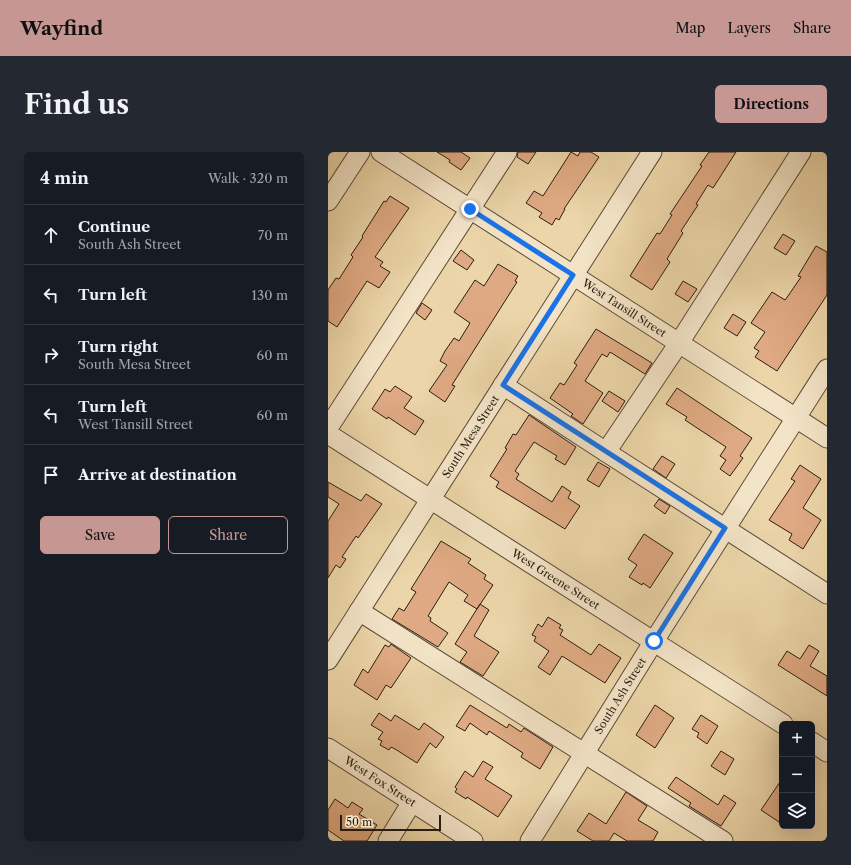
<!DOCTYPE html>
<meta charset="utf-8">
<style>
:root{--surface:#171b24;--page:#242831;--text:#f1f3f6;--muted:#9ea1a6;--line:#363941;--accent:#c59692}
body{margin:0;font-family:"Libre Caslon Text",serif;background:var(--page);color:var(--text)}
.controls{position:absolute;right:12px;bottom:12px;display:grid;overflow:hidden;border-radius:6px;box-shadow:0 4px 16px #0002}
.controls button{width:36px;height:36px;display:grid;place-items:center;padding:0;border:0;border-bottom:1px solid var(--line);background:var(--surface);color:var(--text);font:20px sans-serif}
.scale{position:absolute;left:12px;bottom:10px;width:101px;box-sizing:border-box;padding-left:4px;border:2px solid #2c1d13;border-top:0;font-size:11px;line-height:14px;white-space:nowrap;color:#2c1d13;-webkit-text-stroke:3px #f3e4c7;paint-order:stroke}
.stop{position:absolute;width:12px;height:12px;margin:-9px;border:3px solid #1a73e8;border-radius:50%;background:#fff}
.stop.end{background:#1a73e8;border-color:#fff;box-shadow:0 1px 4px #0008}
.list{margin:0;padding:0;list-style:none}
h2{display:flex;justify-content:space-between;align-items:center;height:52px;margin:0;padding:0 16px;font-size:17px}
h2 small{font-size:13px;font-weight:400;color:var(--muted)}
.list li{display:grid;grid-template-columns:26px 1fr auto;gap:12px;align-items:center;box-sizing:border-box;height:60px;padding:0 16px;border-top:1px solid var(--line)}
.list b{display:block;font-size:15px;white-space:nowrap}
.list p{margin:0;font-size:13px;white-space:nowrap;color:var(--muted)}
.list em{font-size:13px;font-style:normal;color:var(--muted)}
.actions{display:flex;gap:8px;padding:12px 16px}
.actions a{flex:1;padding:9px 0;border:1px solid var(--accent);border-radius:6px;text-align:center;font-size:14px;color:var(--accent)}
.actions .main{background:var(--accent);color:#111}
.icon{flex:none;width:22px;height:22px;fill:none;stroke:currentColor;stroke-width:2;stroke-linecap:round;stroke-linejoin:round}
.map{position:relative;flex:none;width:499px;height:689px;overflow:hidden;border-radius:6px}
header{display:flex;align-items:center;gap:24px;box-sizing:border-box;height:56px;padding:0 20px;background:var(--accent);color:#111}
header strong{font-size:19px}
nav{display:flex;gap:22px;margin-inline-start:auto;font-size:14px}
.intro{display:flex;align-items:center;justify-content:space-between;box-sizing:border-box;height:96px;padding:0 24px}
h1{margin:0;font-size:28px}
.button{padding:10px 18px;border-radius:6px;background:var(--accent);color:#111;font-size:14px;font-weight:700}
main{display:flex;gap:24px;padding:0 24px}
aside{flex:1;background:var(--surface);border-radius:6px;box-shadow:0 4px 16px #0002}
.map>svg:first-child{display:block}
.building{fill:#dfaa83;stroke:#2c1d13}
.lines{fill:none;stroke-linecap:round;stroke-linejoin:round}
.minor-casing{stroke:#5c4b38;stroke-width:21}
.minor{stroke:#f3e4c7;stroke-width:19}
.route{stroke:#1a73e8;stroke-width:5}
.labels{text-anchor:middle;stroke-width:3;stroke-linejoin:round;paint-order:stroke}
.street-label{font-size:11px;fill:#2c1d13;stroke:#f3e4c7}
</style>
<header>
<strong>Wayfind</strong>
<nav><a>Map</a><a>Layers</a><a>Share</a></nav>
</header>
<div class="intro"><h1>Find us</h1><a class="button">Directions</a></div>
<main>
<aside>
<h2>4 min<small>Walk · 320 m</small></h2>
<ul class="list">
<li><svg class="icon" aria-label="ahead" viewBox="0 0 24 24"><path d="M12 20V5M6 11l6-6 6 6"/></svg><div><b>Continue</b><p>South Ash Street</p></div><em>70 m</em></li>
<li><svg class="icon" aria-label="left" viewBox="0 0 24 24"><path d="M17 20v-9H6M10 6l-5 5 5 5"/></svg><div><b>Turn left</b></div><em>130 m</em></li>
<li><svg class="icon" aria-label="right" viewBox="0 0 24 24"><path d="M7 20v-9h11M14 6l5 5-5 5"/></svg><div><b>Turn right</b><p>South Mesa Street</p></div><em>60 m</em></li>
<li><svg class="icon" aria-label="left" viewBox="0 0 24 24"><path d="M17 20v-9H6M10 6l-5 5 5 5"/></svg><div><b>Turn left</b><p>West Tansill Street</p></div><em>60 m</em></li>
<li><svg class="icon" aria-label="arrive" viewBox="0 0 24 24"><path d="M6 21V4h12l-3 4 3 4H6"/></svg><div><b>Arrive at destination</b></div></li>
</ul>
<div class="actions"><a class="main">Save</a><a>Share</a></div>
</aside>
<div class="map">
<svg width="499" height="689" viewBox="0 0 499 689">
<rect width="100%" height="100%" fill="#ecd6a9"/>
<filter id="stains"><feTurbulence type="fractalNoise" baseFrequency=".005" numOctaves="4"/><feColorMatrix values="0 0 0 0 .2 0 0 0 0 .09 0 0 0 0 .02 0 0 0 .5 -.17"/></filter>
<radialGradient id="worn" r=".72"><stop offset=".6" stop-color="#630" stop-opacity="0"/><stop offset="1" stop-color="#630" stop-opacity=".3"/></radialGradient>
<!-- building -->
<path class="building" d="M109 0H133L142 6 133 18 121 10 122 8Z
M190 0H208L200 12 189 5Z
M243 0 250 4 252 0H263L271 5 236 57H237L231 68 228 66 224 73 211 65 214 61 198 51 206 39 215 44Z
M381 0H408L385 36 380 33 368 52 370 53 353 79 355 81 339 107 342 110 324 138 302 124 329 81 332 82 344 63 342 62 374 14 372 13Z
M62 44 81 56 47 105 55 110 52 114 62 120 51 136 39 129 9 175 0 169V138L8 126 11 127 25 105 23 103 35 85 34 84 56 49 58 50Z
M455 82 467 89 458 103 446 96Z
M488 94 499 100V143L449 219 427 205 431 199 426 196 437 180 423 171 444 140 457 148 460 144 473 125 470 124Z
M133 98 146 108 139 118 125 109Z
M170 112 190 124 187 129 189 130 124 233 127 234 117 250 101 239 119 213 112 209 117 199 126 186 131 189 142 171 126 160 147 128 156 134Z
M355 129 369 137 360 150 347 142Z
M94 151 104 158 97 168 88 161Z
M405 162 418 170 409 184 396 176Z
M268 177 324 211 317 222 282 200 279 205 274 202 257 229 275 241 255 272 243 264 245 262 222 246 232 231 236 233 249 213 246 211Z
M67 234 84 245 76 256 96 269 87 283 60 265 59 267 44 257 57 237 62 240Z
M349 236 424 286 412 304 415 306 402 324 392 317 398 308 392 304 398 295 357 268 359 265 338 252Z
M281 239 297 249 290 260 274 249Z
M201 263 248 295 237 313 227 307 229 304 206 290 187 319 191 322 188 327 224 350 234 334 243 340 240 346 252 354 237 377 168 335 171 330 162 324 179 297 177 296 185 282 188 283Z
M334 304 347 312 338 326 325 317Z
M270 310 282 317 271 335 259 328Z
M472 313 493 327 475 356 493 368 475 397 461 388 464 382 441 368 467 329 463 327Z
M0 330 33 349 38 342 54 352 30 386 28 384 14 405 18 407 12 416 8 413 0 426V369L11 352 0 345Z
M331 347 342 354 337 362 326 354Z
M316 382 345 401 322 436 315 431 314 433 301 425 309 413 300 407Z
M113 389 143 407 140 411 158 423 156 427 165 433 149 457 136 449 140 443 121 430 100 464 103 466 102 469 120 481 110 495 64 467 71 456 76 459 88 440 83 437Z
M152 452 161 458 146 484 171 500 155 524 132 510 139 500 127 492Z
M220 465 233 473 231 476 235 478 232 483 263 503 271 492 293 506 277 531 234 504 222 523 210 515 221 499 206 489 208 485 204 483 210 472 214 475Z
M63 492 83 506 63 536 58 533 49 548 26 533 35 517 40 521 57 493 61 495Z
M481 493 491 499 482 514 499 524V544L450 513 459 499 472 507Z
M142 553 179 576 181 572 193 580 196 576 225 595 212 617 193 605 195 601 161 579 159 583 142 571 137 579 128 574Z
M327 553 346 566 327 596 308 583Z
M51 561 63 569 67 563 91 578 96 571 116 585 108 596 102 591 89 611 67 597 63 595 61 598 52 593 54 589 50 587 55 580 43 573Z
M373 563 390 574 379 592 369 585 371 581 364 577Z
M393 599 406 607 397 623 383 614Z
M155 609 165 615 157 627 184 644 170 665 139 645 138 647 127 640 129 637 127 635 137 619 145 625Z
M348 625 390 653 396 643 408 651 393 674 361 654 363 651 340 636Z
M454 627V672L433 658Z
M298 640 319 654 310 668 330 680 325 689H299L286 681 281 689H265L249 679 261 661 278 672Z
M7 647 20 656 24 650 35 657 31 662 49 673 39 689H16L0 678V658Z"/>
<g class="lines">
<defs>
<g id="minor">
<path id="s1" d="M53 0 499 286"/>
<path d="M0 49 32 0"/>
<path d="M175 233 278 300 499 442"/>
<path d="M0 276 179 0"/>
<path id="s2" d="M0 282 455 572"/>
<path d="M278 300 351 191 473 0"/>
<path d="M31 459 395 689"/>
<path id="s3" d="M0 508 324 0"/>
<path d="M484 590 499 600"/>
<path id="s4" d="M0 596 145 689"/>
<path d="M60 689 84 650"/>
<path id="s5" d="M202 689 326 489 499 217"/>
</g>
</defs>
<!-- minor casing -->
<use href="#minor" class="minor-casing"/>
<!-- minor -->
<use href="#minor" class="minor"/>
</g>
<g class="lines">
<!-- route -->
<path class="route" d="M142 57 245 123 175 233 397 376 326 489"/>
</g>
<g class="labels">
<!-- street labels -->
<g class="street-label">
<text dy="4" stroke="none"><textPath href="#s1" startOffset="289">West Tansill Street</textPath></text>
<text dy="4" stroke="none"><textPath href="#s3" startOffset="265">South Mesa Street</textPath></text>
<text dy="4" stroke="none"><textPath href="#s2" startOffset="270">West Greene Street</textPath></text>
<text dy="4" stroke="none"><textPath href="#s5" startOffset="171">South Ash Street</textPath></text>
<text dy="4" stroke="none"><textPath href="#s4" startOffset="62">West Fox Street</textPath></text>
</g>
</g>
<rect width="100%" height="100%" filter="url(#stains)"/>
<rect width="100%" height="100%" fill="url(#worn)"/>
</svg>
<div class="controls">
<button>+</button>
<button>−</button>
<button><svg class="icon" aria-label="layers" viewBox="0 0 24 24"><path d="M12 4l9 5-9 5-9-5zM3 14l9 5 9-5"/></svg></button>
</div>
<div class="scale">50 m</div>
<div class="stop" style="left:326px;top:489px"></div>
<div class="stop end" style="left:142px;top:57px"></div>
</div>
</main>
